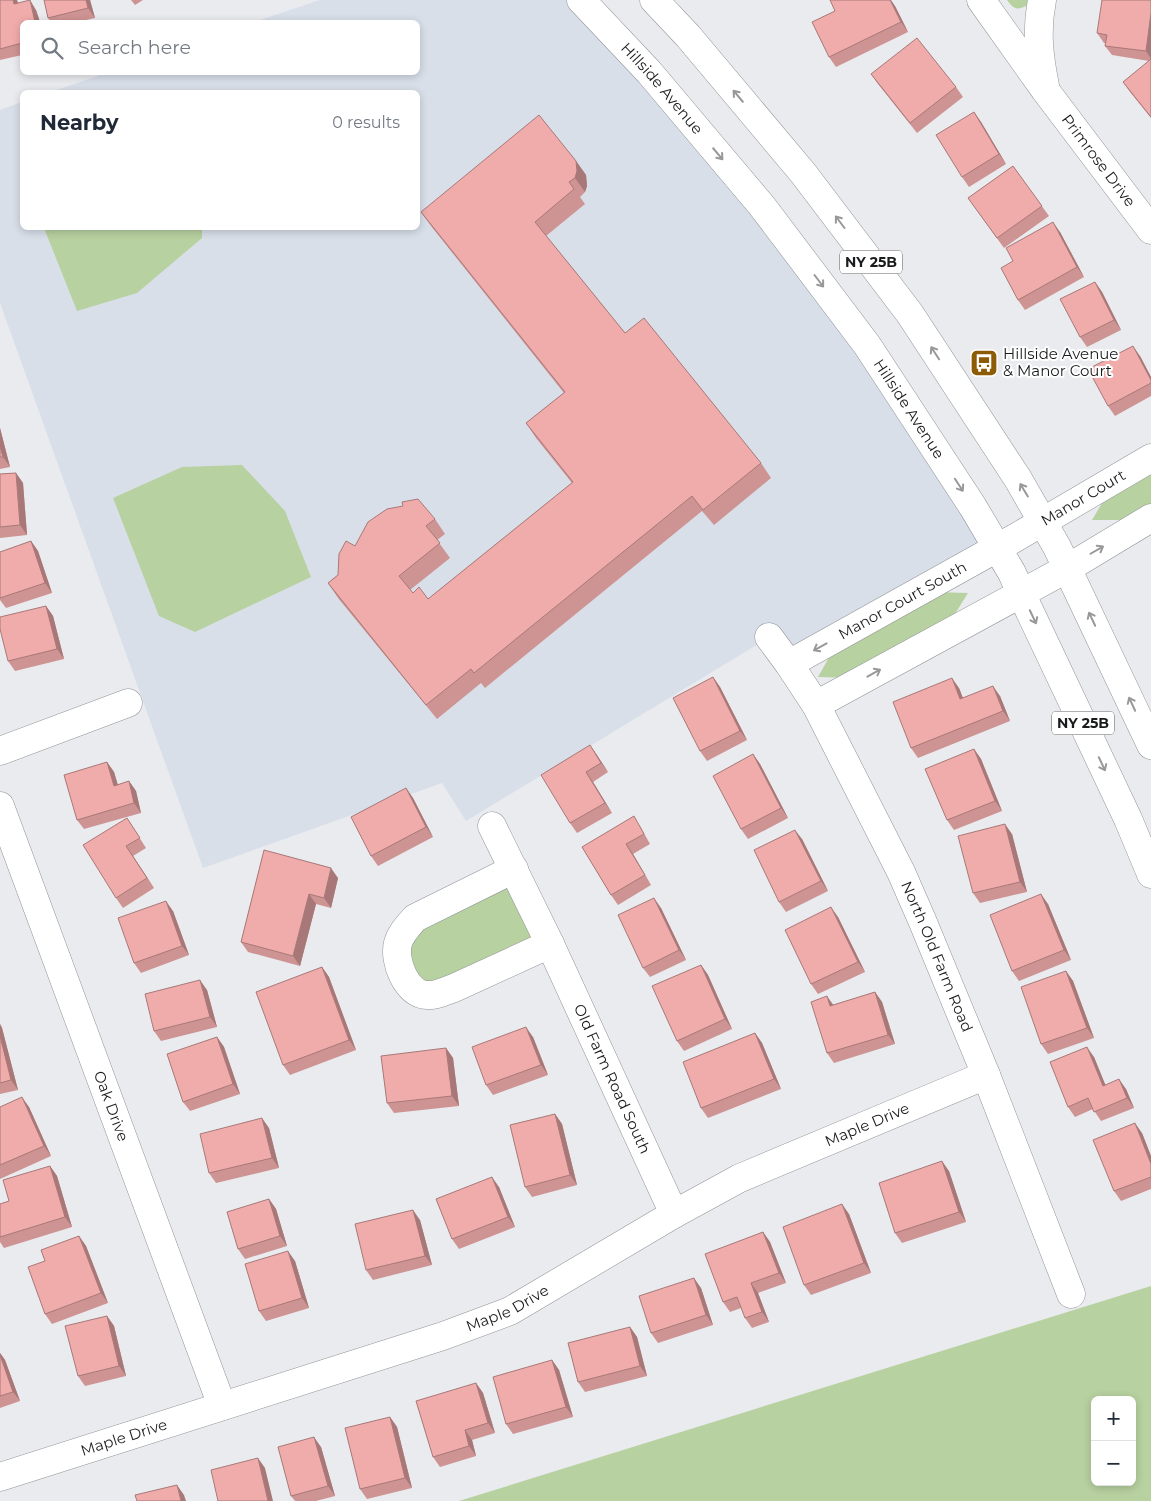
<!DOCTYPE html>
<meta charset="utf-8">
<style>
:root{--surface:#fff;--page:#f2f2f3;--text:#1f2937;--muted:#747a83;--line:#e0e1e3}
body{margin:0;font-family:Montserrat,sans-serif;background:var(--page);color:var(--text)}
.controls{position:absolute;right:15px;bottom:15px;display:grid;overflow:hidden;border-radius:8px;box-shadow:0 2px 8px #0003}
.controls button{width:45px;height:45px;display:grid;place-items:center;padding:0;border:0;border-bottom:1px solid var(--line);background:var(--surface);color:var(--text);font:25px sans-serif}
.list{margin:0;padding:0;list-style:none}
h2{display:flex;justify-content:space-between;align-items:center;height:65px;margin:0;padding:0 20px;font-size:21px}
h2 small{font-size:16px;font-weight:400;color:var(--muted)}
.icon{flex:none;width:28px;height:28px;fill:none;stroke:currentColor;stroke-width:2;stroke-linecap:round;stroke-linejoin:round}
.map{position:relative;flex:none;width:1151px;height:1501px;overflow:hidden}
.search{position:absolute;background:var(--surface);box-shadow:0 2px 8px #0003;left:20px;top:20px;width:400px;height:55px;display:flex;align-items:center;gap:12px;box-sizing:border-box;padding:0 18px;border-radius:8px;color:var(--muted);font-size:19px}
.panel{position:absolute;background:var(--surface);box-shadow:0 2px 8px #0003;left:20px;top:90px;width:400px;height:140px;border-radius:8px}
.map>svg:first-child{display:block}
.built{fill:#d8dfe9}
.green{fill:#b8d1a0;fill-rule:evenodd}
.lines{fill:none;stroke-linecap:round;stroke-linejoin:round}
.minor-casing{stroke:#919497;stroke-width:29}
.primary-casing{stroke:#919497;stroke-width:29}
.minor{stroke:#fff;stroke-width:28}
.primary{stroke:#fff;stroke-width:28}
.wall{fill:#ce9493}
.shaded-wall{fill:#a87878}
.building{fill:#f0acab;stroke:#a87878}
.oneway{stroke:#989899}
.labels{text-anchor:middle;stroke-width:4;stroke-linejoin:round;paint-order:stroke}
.shield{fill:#fff;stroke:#5f5f60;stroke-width:1}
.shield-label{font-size:14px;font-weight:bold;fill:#1a1b1c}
.street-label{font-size:15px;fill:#1a1b1c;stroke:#fff}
.poi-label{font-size:15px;fill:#1a1b1c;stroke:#fff;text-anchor:start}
</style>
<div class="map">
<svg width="1151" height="1501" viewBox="0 0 1151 1501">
<rect width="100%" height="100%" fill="#e9ebef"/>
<!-- built -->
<path class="built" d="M320 0H576L754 205 995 547 783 661 765 640 466 821 442 783 203 868 0 303V110L22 102V228H418V92H51L109 72H418V22H254Z"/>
<!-- green -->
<path class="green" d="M1007 0H1029L1026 6C1016 11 1013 8 1007 0Z
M44 228H202V238L137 293 77 311Z
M242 465 285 511 311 577 195 632 159 616 113 498 182 467Z
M1151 466V507L1128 520H1092L1111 488Z
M931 592 968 593 948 625 853 678 818 677 836 645Z
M513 873 545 942 453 985 412 982 405 935Z
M1151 1286V1501H459ZM1095 1400H1132V1482H1095Z"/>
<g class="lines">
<defs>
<g id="minor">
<path id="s1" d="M981 0 1045 90 1151 230"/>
<path d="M1042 0C1036 31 1039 56 1045 86"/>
<path id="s2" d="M769 637 789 664 816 705 901 872 922 920 986 1075 1071 1294"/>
<path id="s3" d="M789 664 1015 538 1151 458"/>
<path d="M816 705 1068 568 1151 518"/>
<path d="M0 751 128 703"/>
<path id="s4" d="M0 806 222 1406"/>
<path id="s5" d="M492 826 550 944 674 1214"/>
<path d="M514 869 415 918C408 926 401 933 398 943 393 961 407 995 427 995 436 996 445 991 454 988L550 944"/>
<path id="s6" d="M0 1477 443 1336 510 1311 674 1214 740 1178 986 1075"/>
</g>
<g id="primary">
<path id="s7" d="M581 0 649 72 762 206 867 345 973 507 1012 573 1021 593 1128 819 1151 874"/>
<path d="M654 0 688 36 803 173 910 314 1018 479 1057 547 1151 745"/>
</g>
</defs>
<!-- minor casing -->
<use href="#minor" class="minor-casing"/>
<!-- primary casing -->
<use href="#primary" class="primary-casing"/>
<!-- minor -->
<use href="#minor" class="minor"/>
<!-- primary -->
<use href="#primary" class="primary"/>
</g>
<!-- wall -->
<path class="wall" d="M0 0H17L18 3 36 10 40 22H22V55L0 60Z
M44 0H90L95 18 77 22H51L48 18Z
M131 0H143L135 5Z
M1151 0V118L1130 92 1123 82 1149 61 1112 55 1105 46V43H1104L1097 33Z
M895 6 908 32 836 67 829 57Z
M871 74 956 87 963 97 917 133 878 84Z
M974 112 981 122 1006 164 969 187 962 177Z
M576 161 586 175 587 186 585 192 580 197 585 204 546 236 625 333 761 463 771 478 714 525 702 511 485 688 481 683 437 719 338 598 328 583 338 575 355 546 435 519 445 534 437 540 450 558 410 590 413 593 428 599 572 483 536 438 526 423 564 393 431 226 421 212Z
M1013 166 1049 216 1004 248 968 198Z
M1060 232 1084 277 1025 310 1018 300 1013 261Z
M1095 282 1102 292 1121 330 1087 347 1080 337Z
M1140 356 1151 377V396L1115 416 1108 406Z
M0 428 10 467 0 469Z
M16 473 23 483 27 535 0 538V474Z
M31 541 38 551 52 593 6 608 0 600V552Z
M46 606 53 616 64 659 15 671 8 661Z
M713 677 720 687 747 740 707 761 700 751Z
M959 688 963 698 1000 696 1010 721 918 758 911 748Z
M590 745 608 772 593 782 612 813 577 833 570 823Z
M974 749 981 759 1002 811 954 830 947 820Z
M753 754 760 764 788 818 748 839 741 829Z
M107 762 114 772 118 785 129 781 136 791 141 813 84 829 77 820Z
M406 788 413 798 433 837 378 866 371 856Z
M127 818 146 848 133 856 154 888 123 908 116 898Z
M640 826 650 844 633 854 651 885 618 905 611 895 582 847Z
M1012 834 1027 892 980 903 973 893Z
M802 839 828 891 786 912 779 902Z
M264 850 338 878 331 908 316 904 300 966 248 952 241 942Z
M1048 904 1071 960 1019 981 1012 971Z
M661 908 686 960 650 977 643 968Z
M173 911 189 955 141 973 134 963Z
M838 917 865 972 818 994 811 984Z
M701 965 708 975 732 1029 684 1051 677 1041Z
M322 967 329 977 356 1050 290 1075 283 1065Z
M1066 971 1073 981 1094 1038 1048 1054 1041 1044Z
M207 990 217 1027 161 1041 154 1031Z
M875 992 882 1002 895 1044 834 1063 827 1053 833 1005Z
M0 1024 2 1028 18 1090 0 1094Z
M755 1033 762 1043 781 1089 708 1118 701 1108Z
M217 1037 224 1047 240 1094 190 1111 183 1102Z
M533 1037 548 1075 493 1095 486 1085Z
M446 1048 453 1058 459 1106 394 1113 387 1103Z
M1094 1057 1105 1085 1126 1089 1134 1108 1101 1121 1093 1109 1075 1117 1068 1107Z
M0 1107H29L51 1156 0 1179Z
M555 1114 562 1124 577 1185 532 1197 525 1187Z
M269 1128 279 1168 216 1183 209 1173Z
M1142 1133 1151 1156V1189L1121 1201 1114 1191Z
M50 1166 57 1176 72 1227 4 1248 0 1242V1204L9 1201Z
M949 1171 966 1222 902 1243 895 1233Z
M499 1187 515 1227 459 1249 452 1239Z
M269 1199 276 1209 287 1246 245 1259 238 1249Z
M849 1214 871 1273 811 1295 804 1285Z
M420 1220 432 1265 373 1280 366 1270Z
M763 1232 770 1242 786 1283 758 1293 769 1322 752 1328 745 1318 741 1308 730 1312 723 1302Z
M79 1236 86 1246 108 1303 52 1324 45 1314V1261Z
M295 1261 309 1308 266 1321 259 1311Z
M701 1288 713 1325 658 1343 651 1333Z
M107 1316 114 1326 126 1376 85 1386 78 1376Z
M630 1327 637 1337 647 1376 585 1392 578 1382Z
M0 1353 5 1360 20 1401 0 1408Z
M552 1360 559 1370 573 1417 513 1434 506 1424Z
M476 1383 483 1393 495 1433 472 1440 476 1456 440 1467 433 1457Z
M390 1417 397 1427 412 1488 367 1499 360 1489Z
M321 1447 335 1496 316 1501H295L291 1496Z"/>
<!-- shaded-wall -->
<path class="shaded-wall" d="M13 0H17L21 14 14 4Z
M30 0 36 10 40 22H35Z
M86 0H90L95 18 88 8Z
M890 0H891L895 6 908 32 901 22Z
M1151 13V59L1146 51Z
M974 112 981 122 1006 164 999 154Z
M576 161 586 175 587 186 585 192 575 178Z
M1053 222 1060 232 1084 277 1077 267Z
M1095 282 1102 292 1121 330 1114 320Z
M1133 346 1140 356 1151 377V380Z
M0 428 10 467 3 457 0 446Z
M16 473 23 483 27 535 20 525Z
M31 541 38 551 52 593 45 583Z
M46 606 53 616 64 659 57 649Z
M713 677 720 687 747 740 740 731Z
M952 678 959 688 967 709 960 699Z
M993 686 1000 696 1010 721 1003 711Z
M590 745 597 755 608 772 601 763Z
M974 749 981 759 1002 811 995 801Z
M753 754 760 764 788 818 781 808Z
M107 762 114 772 121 796 114 786Z
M586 772 593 782 612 813 605 803Z
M129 781 136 791 141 813 134 803Z
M406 788 413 798 433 837 426 827Z
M1005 824 1012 834 1027 892 1020 882Z
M795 830 802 839 828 891 821 881Z
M626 844 633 854 651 885 645 875Z
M126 846 133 856 154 888 147 878Z
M331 868 338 878 331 908 324 898Z
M309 894 316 904 300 966 293 956Z
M1041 894 1048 904 1071 960 1064 950Z
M654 898 661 908 686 960 679 950Z
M166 901 173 911 189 955 182 946Z
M831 907 838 917 865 972 858 962Z
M701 965 708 975 732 1029 725 1019Z
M322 967 329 977 356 1050 349 1040Z
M1066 971 1073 981 1094 1038 1087 1028Z
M200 980 207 990 217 1027 210 1017Z
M875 992 882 1002 895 1044 888 1035Z
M827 996 834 1006H830Z
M0 1024 2 1028 18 1090 11 1080 0 1036Z
M526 1027 533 1037 548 1075 541 1065Z
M755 1033 762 1043 781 1089 774 1079Z
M217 1037 224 1047 240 1094 233 1084Z
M1087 1047 1094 1057 1110 1096 1103 1086Z
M446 1048 453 1058 459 1106 452 1096Z
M1119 1079 1126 1089 1134 1108 1127 1098Z
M22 1097 29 1107 51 1156 44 1146Z
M555 1114 562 1124 577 1185 570 1175Z
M262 1118 269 1128 279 1168 272 1158Z
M1135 1123 1142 1133 1151 1156V1164Z
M942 1161 949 1171 966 1222 959 1212Z
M50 1166 57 1176 72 1227 65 1217Z
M492 1177 499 1187 515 1227 508 1217Z
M269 1199 276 1209 287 1246 280 1236Z
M842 1204 849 1214 871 1273 864 1263Z
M413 1210 420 1220 432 1265 425 1256Z
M763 1232 770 1242 786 1283 779 1273Z
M79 1236 86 1246 108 1303 101 1293Z
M288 1251 295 1261 309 1308 302 1298Z
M694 1278 701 1288 713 1325 706 1315Z
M751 1283 758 1293 769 1322 762 1312Z
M107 1316 114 1326 126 1376 119 1366Z
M630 1327 637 1337 647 1376 640 1366Z
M0 1353 5 1360 20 1401 13 1392 0 1355Z
M552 1360 559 1370 573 1417 566 1407Z
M476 1383 483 1393 495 1433 488 1423Z
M390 1417 397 1427 412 1488 405 1478Z
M465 1430 472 1440 476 1456 469 1446Z
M314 1437 321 1447 335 1496 328 1486Z
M258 1458 265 1468 273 1501H268Z
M177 1485 184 1495 186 1501H181Z"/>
<!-- building -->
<path class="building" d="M0 0H13L14 4 30 0 35 22H22V43L0 49Z
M44 0H86L88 8 48 18Z
M830 0H890L901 22 829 57 812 22 835 11Z
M1102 0H1151V13L1146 51 1105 46 1107 35 1097 33Z
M917 38 956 87 910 123 871 74Z
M1151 59V117L1123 82Z
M974 112 999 154 962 177 936 135Z
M539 115 576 161 577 171 575 178 569 182 574 189 535 222 625 333 644 318 761 463 703 510 692 496 474 673 471 669 426 705 328 583 338 575 339 554 346 541 355 546 368 522 387 509 403 506 402 502 418 499 435 519 426 526 440 543 399 576 413 593 419 587 428 599 573 482 526 423 565 392 421 212Z
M1013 166 1042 206 997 238 968 198Z
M1053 222 1077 267 1018 300 1001 268 1013 261 1006 248Z
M1095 282 1114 320 1080 337 1060 299Z
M1133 346 1151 380V383L1108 406 1088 369Z
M0 446 3 457H0Z
M16 473 20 525 0 527V474Z
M31 541 45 583 0 598V552Z
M46 606 57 649 8 661 0 629V617Z
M713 677 740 731 700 751 673 698Z
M952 678 960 699 993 686 1003 711 911 748 893 702Z
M590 745 601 763 586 772 605 803 570 823 541 775Z
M974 749 995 801 947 820 925 769Z
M753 754 781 808 741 829 713 776Z
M107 762 114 786 129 781 134 803 77 820 64 775Z
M406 788 426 827 371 856 351 817Z
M634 816 644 834 626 844 645 875 611 895 582 847Z
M127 818 140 838 126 846 147 878 116 898 83 845Z
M1005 824 1020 882 973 893 958 836Z
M795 830 821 881 779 902 754 850Z
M264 850 331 868 324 898 309 894 293 956 241 942Z
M1041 894 1064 950 1012 971 990 915Z
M654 898 679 950 643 968 618 915Z
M166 901 182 946 134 963 118 918Z
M831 907 858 962 811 984 785 930Z
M701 965 725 1019 677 1041 652 986Z
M322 967 349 1040 283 1065 256 992Z
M1066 971 1087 1028 1041 1044 1021 987Z
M200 980 210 1017 154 1031 145 994Z
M875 992 888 1035 827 1053 811 1002 827 996 830 1006Z
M526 1027 541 1065 486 1085 472 1047Z
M755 1033 774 1079 701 1108 683 1062Z
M0 1036 11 1080 0 1083Z
M217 1037 233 1084 183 1102 167 1054Z
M1087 1047 1103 1086 1119 1079 1127 1098 1094 1112 1088 1098 1068 1107 1050 1062Z
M446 1048 452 1096 387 1103 381 1056Z
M22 1097 44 1146 0 1165V1107Z
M555 1114 570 1175 525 1187 510 1125Z
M262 1118 272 1158 209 1173 200 1134Z
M1135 1123 1151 1164V1177L1114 1191 1093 1140Z
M942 1161 959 1212 895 1233 879 1183Z
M50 1166 65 1217 0 1237V1204L9 1201 3 1180Z
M492 1177 508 1217 452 1239 436 1199Z
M269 1199 280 1236 238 1249 227 1212Z
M842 1204 864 1263 804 1285 783 1227Z
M413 1210 425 1256 366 1270 355 1224Z
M763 1232 779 1273 751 1283 762 1312 745 1318 737 1297 723 1302 705 1254Z
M79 1236 101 1293 45 1314 28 1267 45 1261 41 1250Z
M288 1251 302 1298 259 1311 245 1264Z
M694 1278 706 1315 651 1333 639 1296Z
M107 1316 119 1366 78 1376 65 1326Z
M630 1327 640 1366 578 1382 568 1343Z
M0 1355 13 1392 0 1396Z
M552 1360 566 1407 506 1424 493 1377Z
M476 1383 488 1423 465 1430 469 1446 433 1457 416 1401Z
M390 1417 405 1478 360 1489 345 1428Z
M314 1437 328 1486 291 1496 278 1447Z
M258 1458 268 1501H218L211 1470Z
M177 1485 181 1501H137L135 1495Z"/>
<!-- one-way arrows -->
<defs><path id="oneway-shaft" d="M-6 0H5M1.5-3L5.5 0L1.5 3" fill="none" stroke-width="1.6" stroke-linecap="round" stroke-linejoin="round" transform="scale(1.25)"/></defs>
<g class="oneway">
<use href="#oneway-shaft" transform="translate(738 96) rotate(-130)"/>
<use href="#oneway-shaft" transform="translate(718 154) rotate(50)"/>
<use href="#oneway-shaft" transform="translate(840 222) rotate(-127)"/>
<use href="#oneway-shaft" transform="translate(819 281) rotate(53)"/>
<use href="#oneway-shaft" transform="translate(935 353) rotate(-123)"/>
<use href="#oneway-shaft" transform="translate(959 485) rotate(57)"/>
<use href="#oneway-shaft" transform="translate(1024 490) rotate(-121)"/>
<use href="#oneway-shaft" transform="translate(1097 550) rotate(-30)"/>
<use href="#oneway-shaft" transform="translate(1033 617) rotate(65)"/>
<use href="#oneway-shaft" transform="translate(1092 619) rotate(-115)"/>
<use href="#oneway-shaft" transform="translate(820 647) rotate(151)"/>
<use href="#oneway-shaft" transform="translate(874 673) rotate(-29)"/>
<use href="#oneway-shaft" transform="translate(1132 704) rotate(-115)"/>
<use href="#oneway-shaft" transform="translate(1102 764) rotate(65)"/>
</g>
<!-- icons -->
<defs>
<symbol id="bus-square" viewBox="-11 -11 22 22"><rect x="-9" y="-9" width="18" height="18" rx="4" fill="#8d5b06" stroke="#fff"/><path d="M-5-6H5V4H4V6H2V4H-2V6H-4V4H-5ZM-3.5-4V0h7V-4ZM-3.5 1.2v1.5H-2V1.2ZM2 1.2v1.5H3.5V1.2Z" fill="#fff"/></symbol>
</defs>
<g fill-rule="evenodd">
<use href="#bus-square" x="968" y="347" width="32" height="32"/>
</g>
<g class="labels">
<!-- shield labels -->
<g class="shield">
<rect x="840" y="250.5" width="62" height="23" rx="4"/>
<rect x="1052" y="711.5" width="62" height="23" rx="4"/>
</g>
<g class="shield-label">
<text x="871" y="267">NY 25B</text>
<text x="1083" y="728">NY 25B</text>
</g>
<!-- street labels -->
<g class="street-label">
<text dy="5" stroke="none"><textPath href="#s7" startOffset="120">Hillside Avenue</textPath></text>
<text dy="5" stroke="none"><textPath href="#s1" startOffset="199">Primrose Drive</textPath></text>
<text dy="5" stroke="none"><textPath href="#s7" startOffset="525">Hillside Avenue</textPath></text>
<text dy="5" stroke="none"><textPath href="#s3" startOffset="338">Manor Court</textPath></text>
<text dy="5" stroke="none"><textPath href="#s3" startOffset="130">Manor Court South</textPath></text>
<text dy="5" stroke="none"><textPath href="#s2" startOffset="362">North Old Farm Road</textPath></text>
<text dy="5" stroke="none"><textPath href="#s5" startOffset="280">Old Farm Road South</textPath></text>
<text dy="5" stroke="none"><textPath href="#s4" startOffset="320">Oak Drive</textPath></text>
<text dy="5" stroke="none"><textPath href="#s6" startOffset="940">Maple Drive</textPath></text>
<text dy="5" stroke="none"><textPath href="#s6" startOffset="535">Maple Drive</textPath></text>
<text dy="5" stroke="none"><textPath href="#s6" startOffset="130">Maple Drive</textPath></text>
</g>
<!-- poi labels -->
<g class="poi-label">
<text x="1003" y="359">Hillside Avenue<tspan x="1003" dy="17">&amp; Manor Court</tspan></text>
</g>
</g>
</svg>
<div class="controls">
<button>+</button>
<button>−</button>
</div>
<div class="search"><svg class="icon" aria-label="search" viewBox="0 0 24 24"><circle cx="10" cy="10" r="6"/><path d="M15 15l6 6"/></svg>Search here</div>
<section class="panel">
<h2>Nearby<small>0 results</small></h2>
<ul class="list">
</ul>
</section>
</div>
